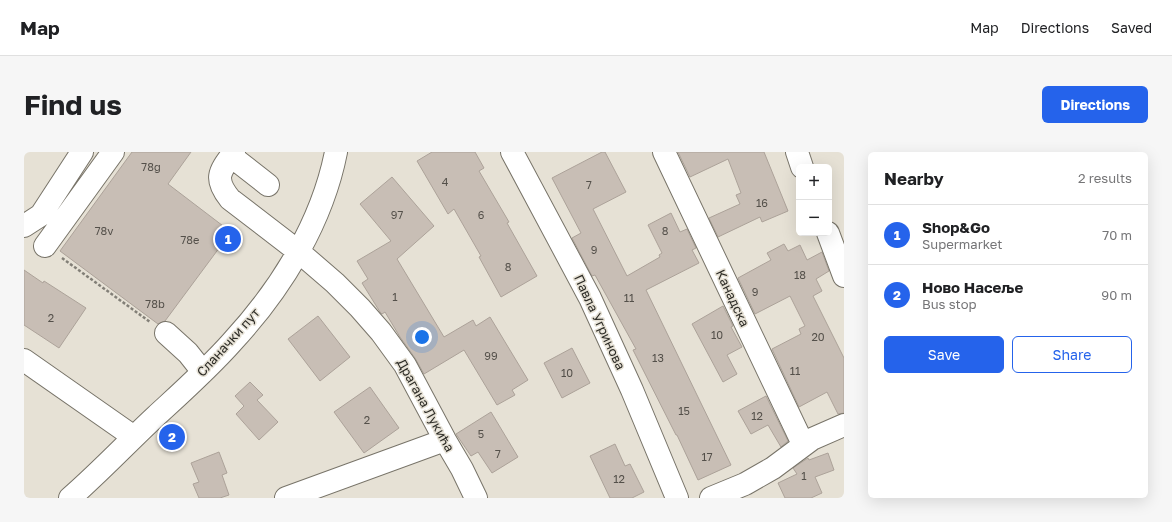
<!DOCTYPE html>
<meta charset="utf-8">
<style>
:root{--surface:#fff;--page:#f6f6f6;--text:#202124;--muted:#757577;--line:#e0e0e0;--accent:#2563eb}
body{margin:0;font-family:"Golos Text",sans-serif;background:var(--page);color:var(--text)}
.controls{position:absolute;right:12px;top:12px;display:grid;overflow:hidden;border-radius:6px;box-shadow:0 4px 16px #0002}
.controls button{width:36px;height:36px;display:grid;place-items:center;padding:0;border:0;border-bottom:1px solid var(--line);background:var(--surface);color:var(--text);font:20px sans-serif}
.you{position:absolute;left:398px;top:185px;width:14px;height:14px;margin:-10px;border:3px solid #fff;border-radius:50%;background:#1a73e8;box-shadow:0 0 0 6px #1a73e833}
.badge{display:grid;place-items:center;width:26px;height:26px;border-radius:50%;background:var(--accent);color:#fff;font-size:13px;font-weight:700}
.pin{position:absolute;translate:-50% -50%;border:2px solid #fff;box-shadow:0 1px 4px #0006}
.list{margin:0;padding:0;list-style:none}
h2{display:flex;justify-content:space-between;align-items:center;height:52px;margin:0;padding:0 16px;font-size:17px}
h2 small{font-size:13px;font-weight:400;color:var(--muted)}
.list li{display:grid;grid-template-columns:26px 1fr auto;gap:12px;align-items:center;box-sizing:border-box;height:60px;padding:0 16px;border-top:1px solid var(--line)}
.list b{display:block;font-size:15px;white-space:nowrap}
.list p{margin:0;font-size:13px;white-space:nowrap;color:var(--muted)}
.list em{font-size:13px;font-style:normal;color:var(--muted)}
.actions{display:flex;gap:8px;padding:12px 16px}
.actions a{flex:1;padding:9px 0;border:1px solid var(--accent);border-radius:6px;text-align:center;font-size:14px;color:var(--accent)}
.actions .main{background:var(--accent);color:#fff}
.map{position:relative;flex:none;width:820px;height:346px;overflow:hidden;border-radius:6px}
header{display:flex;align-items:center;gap:24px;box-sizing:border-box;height:56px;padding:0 20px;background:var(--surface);border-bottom:1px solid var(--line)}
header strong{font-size:19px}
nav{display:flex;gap:22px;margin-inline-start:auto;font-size:14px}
.intro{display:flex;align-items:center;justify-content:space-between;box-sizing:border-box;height:96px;padding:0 24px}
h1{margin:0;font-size:28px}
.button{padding:10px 18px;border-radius:6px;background:var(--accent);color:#fff;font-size:14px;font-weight:700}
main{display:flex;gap:24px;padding:0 24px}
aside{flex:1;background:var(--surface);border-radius:6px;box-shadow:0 4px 16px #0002}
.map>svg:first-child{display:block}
.building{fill:#c8beb5;stroke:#aca299}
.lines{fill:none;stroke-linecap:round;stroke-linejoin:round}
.minor-casing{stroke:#787469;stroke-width:24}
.path{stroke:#827f77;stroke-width:2.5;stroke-dasharray:3 2;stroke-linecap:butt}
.minor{stroke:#fff;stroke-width:22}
.labels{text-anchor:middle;stroke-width:3;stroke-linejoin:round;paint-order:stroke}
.number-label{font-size:11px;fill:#54504a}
.street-label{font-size:13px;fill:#2d2c27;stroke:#e6e1d5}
</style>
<header>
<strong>Map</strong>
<nav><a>Map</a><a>Directions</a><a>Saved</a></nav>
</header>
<div class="intro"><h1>Find us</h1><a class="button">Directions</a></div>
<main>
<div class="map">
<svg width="820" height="346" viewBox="0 0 820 346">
<rect width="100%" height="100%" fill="#e6e1d5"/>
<!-- building -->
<path class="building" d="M108 0H167L144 32 207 80 141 169 134 172 36 99Z
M408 0H451L460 16 455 19 485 70 483 71 513 124 477 145 455 105 457 104 430 57 424 62 393 9Z
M578 0H581L602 40 569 57 603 124 636 105 635 103 638 101 624 73 647 61 656 80 663 77 672 96 668 98 675 111 622 138 707 313 674 328 653 283H652L609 198 612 197 571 123 568 124 548 86 557 81 528 26Z
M654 0H740L764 59 738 70 736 65 694 85 685 66 716 52 712 43 717 41 704 7 666 25Z
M368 25 410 74 373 107 420 185 449 168 452 174 466 165 504 228 488 238 491 243 473 253 440 198 400 222 391 206 376 185 361 160 358 162 356 160 338 131 344 127 333 109 367 89 336 52Z
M760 92 764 99 776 93 783 108 798 100 805 119 792 127 798 139 789 144 820 206V261L814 262 803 240 775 255 748 197 777 182 775 177 781 174 766 144 731 162 714 126 747 108 743 101Z
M0 118 19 131 20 129 62 156 35 196 0 173Z
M699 154 709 174 707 175 718 195 703 203 713 222 699 230 668 172Z
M294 164 326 205 296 229 264 187Z
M548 196 566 231 538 246 520 211Z
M226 230 239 243 233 248 254 270 235 288 212 262 220 254 211 244Z
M346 235 375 276 340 301 310 260Z
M742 244 764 289 757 295 744 273 727 282 714 259Z
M467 260 494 305 468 321 454 300 447 304 432 282Z
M591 292 601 314 606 312 620 340 608 346H586L566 304Z
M195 300 203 321 198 323 205 343 196 346H175L169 332 175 330 167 311Z
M804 301 810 318 791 325 798 341 787 346H761L754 331 773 322 769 316 784 306 785 308Z"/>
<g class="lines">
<defs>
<path id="minor" d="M210 0C196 19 189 26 206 47L275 100 311 131 336 156 357 180 381 213 421 288 438 317 452 346
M488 0 566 146 608 238 653 346
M640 0 779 292
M773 0 778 15
M207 4 244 33
M0 74 17 63 58 0
M804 81 820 124
M21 94 89 0
M142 181 164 201 179 220
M0 208 110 285
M46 346C76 320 103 291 132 264 158 240 185 216 208 190 257 137 298 71 312 0
M262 346 421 288
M687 346 721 332 749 316 788 287 820 273"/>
</defs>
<!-- minor casing -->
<use href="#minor" class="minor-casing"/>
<!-- path -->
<path class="path" d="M38 106 126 170"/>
<!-- minor -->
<use href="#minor" class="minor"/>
</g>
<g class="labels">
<!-- number labels -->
<g class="number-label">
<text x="127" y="19">78g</text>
<text x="421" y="34">4</text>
<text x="565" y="37">7</text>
<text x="738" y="55">16</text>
<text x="373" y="67">97</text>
<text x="457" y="67">6</text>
<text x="80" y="83">78v</text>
<text x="641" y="83">8</text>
<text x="166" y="92">78e</text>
<text x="570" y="102">9</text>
<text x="484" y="119">8</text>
<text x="776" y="127">18</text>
<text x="731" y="144">9</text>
<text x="371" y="149">1</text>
<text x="605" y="150">11</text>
<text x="131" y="156">78b</text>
<text x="27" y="170">2</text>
<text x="693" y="187">10</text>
<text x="794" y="189">20</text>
<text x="467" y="208">99</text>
<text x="634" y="210">13</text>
<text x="771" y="223">11</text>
<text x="543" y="225">10</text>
<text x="660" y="263">15</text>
<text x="733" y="268">12</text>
<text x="343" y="272">2</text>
<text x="457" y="286">5</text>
<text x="474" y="306">7</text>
<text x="683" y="309">17</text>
<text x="780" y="328">1</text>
<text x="595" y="331">12</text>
</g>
<!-- street labels -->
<g class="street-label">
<text transform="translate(709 146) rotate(65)" y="5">Канадска</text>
<text transform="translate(576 170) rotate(65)" y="5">Павла Угринова</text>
<text transform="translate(204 190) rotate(-48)" y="5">Сланачки пут</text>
<text transform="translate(402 253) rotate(61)" y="5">Драгана Лукића</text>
</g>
</g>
</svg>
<div class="controls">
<button>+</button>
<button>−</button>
</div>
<div class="you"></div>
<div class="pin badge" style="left:204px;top:87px">1</div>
<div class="pin badge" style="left:148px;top:285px">2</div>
</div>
<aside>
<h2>Nearby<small>2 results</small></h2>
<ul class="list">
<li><span class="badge">1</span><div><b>Shop&amp;Go</b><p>Supermarket</p></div><em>70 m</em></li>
<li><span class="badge">2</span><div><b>Ново Насеље</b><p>Bus stop</p></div><em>90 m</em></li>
</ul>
<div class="actions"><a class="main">Save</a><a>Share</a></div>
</aside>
</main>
